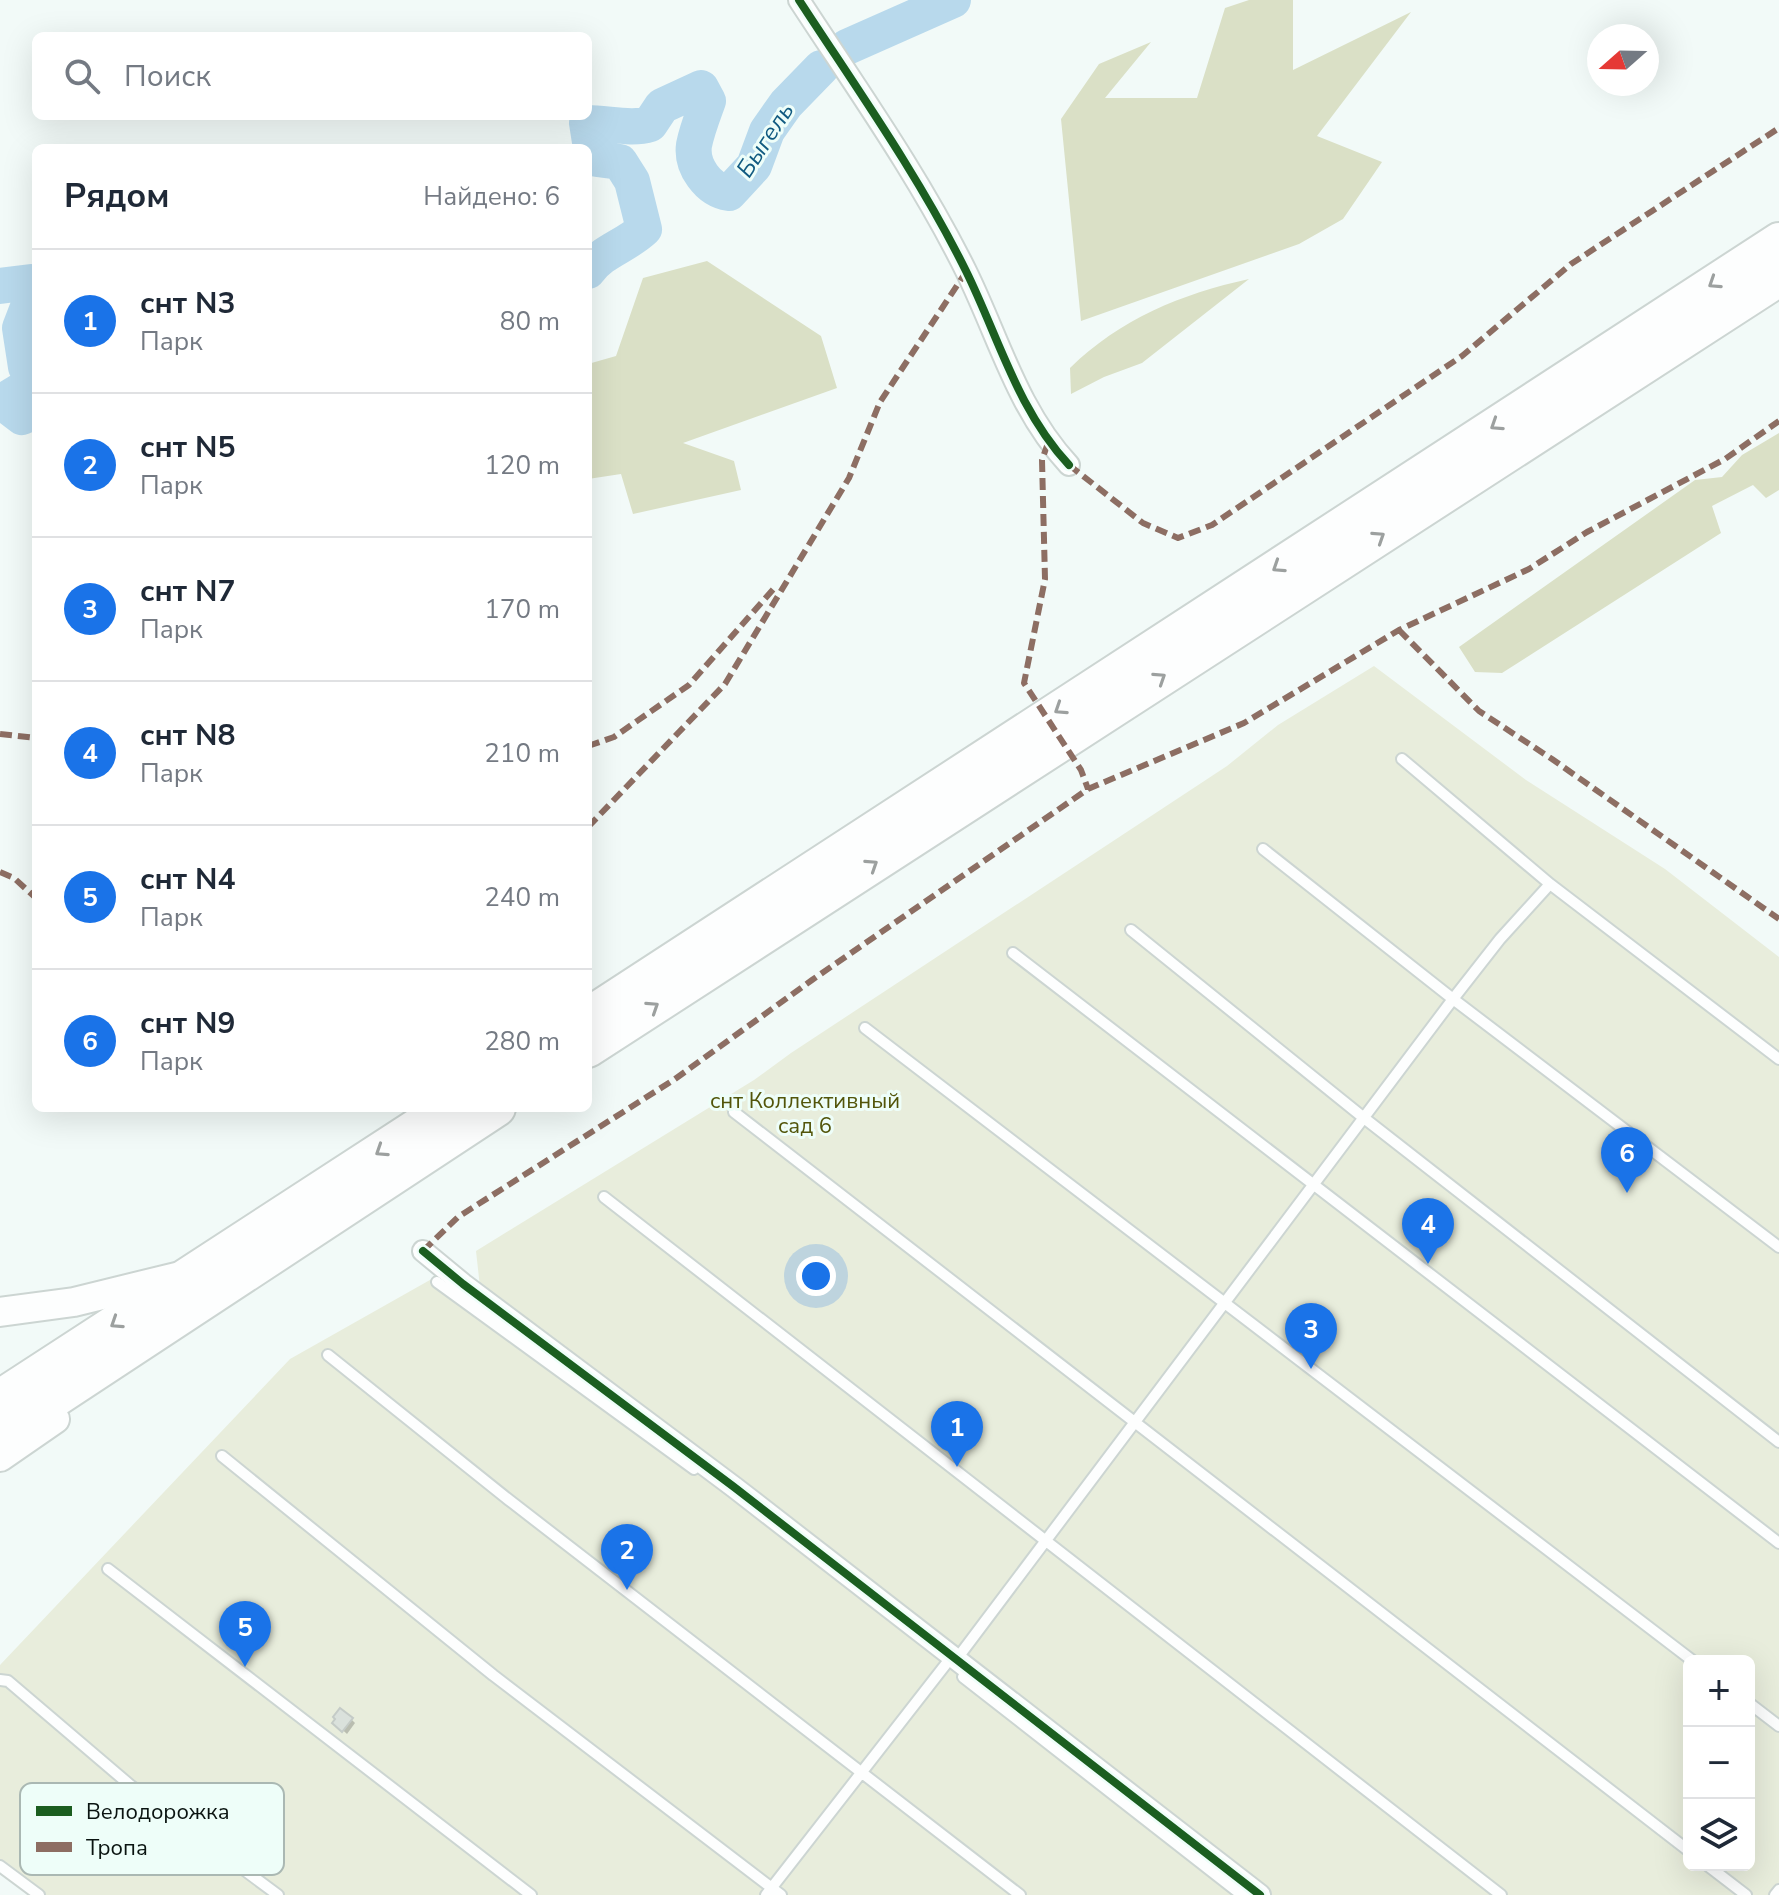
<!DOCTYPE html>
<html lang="ru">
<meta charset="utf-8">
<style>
:root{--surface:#fff;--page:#f2f2f3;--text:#1f2937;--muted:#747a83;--line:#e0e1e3;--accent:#1a73e8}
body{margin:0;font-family:"Nunito Sans",sans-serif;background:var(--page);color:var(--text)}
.controls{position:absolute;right:24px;bottom:24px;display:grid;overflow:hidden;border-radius:12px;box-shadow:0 8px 32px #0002}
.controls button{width:72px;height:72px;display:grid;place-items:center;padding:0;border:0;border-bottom:2px solid var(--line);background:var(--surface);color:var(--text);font:40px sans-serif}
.compass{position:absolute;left:1587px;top:24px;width:72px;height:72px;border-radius:50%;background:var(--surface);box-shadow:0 8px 32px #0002;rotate:250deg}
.you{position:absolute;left:816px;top:1276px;width:28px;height:28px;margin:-20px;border:6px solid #fff;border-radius:50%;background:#1a73e8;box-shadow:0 0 0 12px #1a73e833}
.badge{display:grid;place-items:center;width:52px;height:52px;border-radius:50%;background:var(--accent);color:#fff;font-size:26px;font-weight:700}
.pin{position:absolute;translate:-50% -66px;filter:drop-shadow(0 2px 4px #0008)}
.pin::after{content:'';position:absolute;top:42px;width:28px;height:24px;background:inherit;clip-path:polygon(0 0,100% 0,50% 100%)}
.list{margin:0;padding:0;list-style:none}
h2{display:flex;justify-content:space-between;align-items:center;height:104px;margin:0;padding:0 32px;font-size:34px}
h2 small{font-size:26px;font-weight:400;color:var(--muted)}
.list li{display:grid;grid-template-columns:52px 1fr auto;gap:24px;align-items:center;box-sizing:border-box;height:144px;padding:0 32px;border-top:2px solid var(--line)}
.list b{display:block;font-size:30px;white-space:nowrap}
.list p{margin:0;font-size:26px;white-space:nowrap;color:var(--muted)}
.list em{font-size:26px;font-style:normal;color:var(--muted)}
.icon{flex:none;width:44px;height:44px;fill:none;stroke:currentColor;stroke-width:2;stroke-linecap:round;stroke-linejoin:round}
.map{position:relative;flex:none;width:1779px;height:1895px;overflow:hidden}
.search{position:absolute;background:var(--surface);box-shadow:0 8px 32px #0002;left:32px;top:32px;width:560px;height:88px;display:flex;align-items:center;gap:20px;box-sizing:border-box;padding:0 28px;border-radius:12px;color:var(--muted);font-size:30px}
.panel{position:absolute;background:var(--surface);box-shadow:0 8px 32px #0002;left:32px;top:144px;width:560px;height:968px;border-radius:12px}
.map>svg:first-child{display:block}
.green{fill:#e8eddc;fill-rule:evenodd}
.forest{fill:#dae0c6}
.shadow{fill:#0003}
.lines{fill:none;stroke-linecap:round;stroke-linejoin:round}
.river{stroke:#b8d9ec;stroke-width:36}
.building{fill:#dae1dc;stroke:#c4cbc7;stroke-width:2}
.lane-casing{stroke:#ccd5d2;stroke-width:14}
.street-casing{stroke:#ccd5d2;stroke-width:24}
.secondary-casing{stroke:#ccd5d2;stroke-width:32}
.highway-casing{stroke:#ccd5d2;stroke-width:40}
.lane{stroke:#fdfefe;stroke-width:10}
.street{stroke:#fdfefe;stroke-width:20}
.secondary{stroke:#fdfefe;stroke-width:28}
.highway{stroke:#fdfefe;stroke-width:36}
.quiet{stroke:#8d6e63;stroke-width:6;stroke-dasharray:12 6;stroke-linecap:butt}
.cycleway-casing{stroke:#eefef9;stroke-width:13}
.cycleway{stroke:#1b5e20;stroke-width:8}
.oneway{stroke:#9ca09f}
.labels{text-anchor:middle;stroke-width:6;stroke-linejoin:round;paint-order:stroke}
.park-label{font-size:22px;fill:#52550a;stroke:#eefef9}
.water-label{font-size:24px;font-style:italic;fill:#115b81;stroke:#eefef9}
.key{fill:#eefef9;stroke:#aab8b3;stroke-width:2}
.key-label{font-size:22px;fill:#0a1411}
</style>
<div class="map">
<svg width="1779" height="1895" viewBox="0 0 1779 1895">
<rect width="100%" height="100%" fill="#f2faf8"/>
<!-- green -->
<path class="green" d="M1374 666 1526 780 1665 869 1779 957V1895H1270L480 1287 476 1251 754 1080 791 1053 1227 766 1278 725ZM1689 1661H1749V1865H1689Z
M437 1276 758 1510 1250 1895H30L0 1872V1665L290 1359Z"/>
<!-- forest -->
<path class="forest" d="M1249 0H1293V70L1411 12 1317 136 1382 162 1343 219 1299 244 1081 321 1061 119 1099 64 1151 42 1105 98H1197L1225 8Z
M707 261 821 336 837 388 683 443 734 461 741 490 633 514 621 474 588 479V364L616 356 643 278Z
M1249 279 1142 363 1104 377 1071 394 1070 368C1120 319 1181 294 1249 279Z
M1779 433V490L1766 498 1753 485 1712 506 1721 533 1502 673 1475 672 1459 647 1695 480 1722 477 1742 455Z"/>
<!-- shadow -->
<path class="shadow" d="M352 1720 355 1723 347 1734 335 1723Z"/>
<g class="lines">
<!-- river -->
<path class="river" d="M847 47 953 0
M588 271C602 251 626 246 644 229L632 181 620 162 597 159 590 142 587 123C608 123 631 130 650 124L662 106 701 88 708 101C703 115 697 130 694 145 691 166 708 190 729 193L754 166 767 131 786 104 821 68
M0 286 31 282 30 302 20 328 26 367 33 383 2 402 22 417 36 411"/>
</g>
<!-- building -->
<path class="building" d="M340 1708 353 1718 342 1732 332 1723 335 1719 333 1717Z"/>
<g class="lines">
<defs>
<path id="lane" d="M1402 759 1550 884 1779 1059
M1263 849 1453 999 1779 1247
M1131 930 1364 1118 1779 1442
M1013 953 1779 1543
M865 1028 1693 1661
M734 1112 1689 1851
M604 1197 1501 1895
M437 1282 694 1469
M328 1355 509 1500 1020 1895
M222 1456 493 1675 781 1895
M108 1569 531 1895
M956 1660 1453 999 1500 939 1550 884
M963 1677 1242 1895
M0 1680 8 1681 130 1785 278 1895
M1749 1703 1779 1726
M1707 1865 1746 1895
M0 1866 39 1895
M766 1895 946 1664
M1775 1895 1779 1890"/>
<path id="street" d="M799 0C857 89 919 176 966 271 999 338 1017 409 1069 465
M423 1251 463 1284 734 1487 1260 1895"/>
<path id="secondary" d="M0 1312 74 1302 176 1277
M0 1457 55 1419"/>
<path id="highway" d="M588 1016 1779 241
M588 1049 1779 278
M0 1398 446 1108
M0 1435 497 1108"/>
</defs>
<!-- lane casing -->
<use href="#lane" class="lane-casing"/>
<!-- street casing -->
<use href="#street" class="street-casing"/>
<!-- secondary casing -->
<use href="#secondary" class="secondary-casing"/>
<!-- highway casing -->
<use href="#highway" class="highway-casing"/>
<!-- lane -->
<use href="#lane" class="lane"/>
<!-- street -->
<use href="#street" class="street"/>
<!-- secondary -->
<use href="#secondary" class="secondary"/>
<!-- highway -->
<use href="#highway" class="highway"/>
<!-- quiet -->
<path class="quiet" d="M1048 443 1042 460 1045 579 1024 683 1081 770 1088 789
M1069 465 1143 523 1178 538 1212 525 1462 356 1571 264 1779 128
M1399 630 1479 711 1552 759 1779 919
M0 734 36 738
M588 746 614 737 689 685 777 585
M588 827 725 684 849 478 880 402 966 272
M0 872 14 878 36 898
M423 1251 458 1217 675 1079 812 980 1088 789 1244 723 1399 630 1529 569 1587 532 1725 459 1779 421"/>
<defs>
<path id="cycleway" d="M799 0C857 89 919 176 966 271 999 338 1017 409 1069 465
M423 1251 463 1284 734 1487 1260 1895"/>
</defs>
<!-- cycleway casing -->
<use href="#cycleway" class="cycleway-casing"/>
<!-- cycleway -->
<use href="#cycleway" class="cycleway"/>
</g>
<!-- one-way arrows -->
<defs><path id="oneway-chevron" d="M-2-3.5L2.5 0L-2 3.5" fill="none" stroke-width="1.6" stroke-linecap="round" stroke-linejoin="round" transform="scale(2)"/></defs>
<g class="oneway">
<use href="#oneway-chevron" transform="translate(1714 283) rotate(147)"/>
<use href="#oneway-chevron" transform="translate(1496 425) rotate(147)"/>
<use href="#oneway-chevron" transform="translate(1379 537) rotate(-33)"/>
<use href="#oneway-chevron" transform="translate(1278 567) rotate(147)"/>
<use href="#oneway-chevron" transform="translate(1160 678) rotate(-33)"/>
<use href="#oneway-chevron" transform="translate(1060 709) rotate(147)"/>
<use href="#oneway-chevron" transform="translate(872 865) rotate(-33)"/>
<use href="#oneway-chevron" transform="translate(653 1007) rotate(-33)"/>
<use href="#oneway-chevron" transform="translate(381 1151) rotate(147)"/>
<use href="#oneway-chevron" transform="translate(116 1323) rotate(147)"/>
</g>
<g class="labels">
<!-- park labels -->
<g class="park-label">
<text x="805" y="1108">снт Коллективный<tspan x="805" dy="25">сад 6</tspan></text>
</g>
<!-- water labels -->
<g class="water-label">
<text transform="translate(765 140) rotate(-57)" y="8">Быгель</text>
</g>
</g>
<!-- legend -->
<rect x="20" y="1783" width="264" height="92" rx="12" class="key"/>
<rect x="36" y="1806" width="36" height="10" fill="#1b5e20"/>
<rect x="36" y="1842" width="36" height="10" fill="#8d6e63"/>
<g class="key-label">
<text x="86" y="1819">Велодорожка</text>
<text x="86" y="1855">Тропа</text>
</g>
</svg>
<div class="controls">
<button>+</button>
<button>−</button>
<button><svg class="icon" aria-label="layers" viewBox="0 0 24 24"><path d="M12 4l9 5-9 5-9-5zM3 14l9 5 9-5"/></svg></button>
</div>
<svg class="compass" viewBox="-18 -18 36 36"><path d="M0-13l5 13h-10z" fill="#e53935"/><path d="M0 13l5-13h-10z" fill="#747a83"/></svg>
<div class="you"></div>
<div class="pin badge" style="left:957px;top:1467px">1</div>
<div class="pin badge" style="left:627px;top:1590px">2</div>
<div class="pin badge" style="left:1311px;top:1369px">3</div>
<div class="pin badge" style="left:1428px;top:1264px">4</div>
<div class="pin badge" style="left:245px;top:1667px">5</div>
<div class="pin badge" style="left:1627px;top:1193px">6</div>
<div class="search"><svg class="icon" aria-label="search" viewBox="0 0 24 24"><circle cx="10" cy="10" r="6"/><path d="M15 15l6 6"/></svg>Поиск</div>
<section class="panel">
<h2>Рядом<small>Найдено: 6</small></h2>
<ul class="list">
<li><span class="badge">1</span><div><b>снт N3</b><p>Парк</p></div><em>80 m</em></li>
<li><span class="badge">2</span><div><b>снт N5</b><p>Парк</p></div><em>120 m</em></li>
<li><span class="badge">3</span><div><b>снт N7</b><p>Парк</p></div><em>170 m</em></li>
<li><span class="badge">4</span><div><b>снт N8</b><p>Парк</p></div><em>210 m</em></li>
<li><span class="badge">5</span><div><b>снт N4</b><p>Парк</p></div><em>240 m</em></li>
<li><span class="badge">6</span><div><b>снт N9</b><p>Парк</p></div><em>280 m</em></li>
</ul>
</section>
</div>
